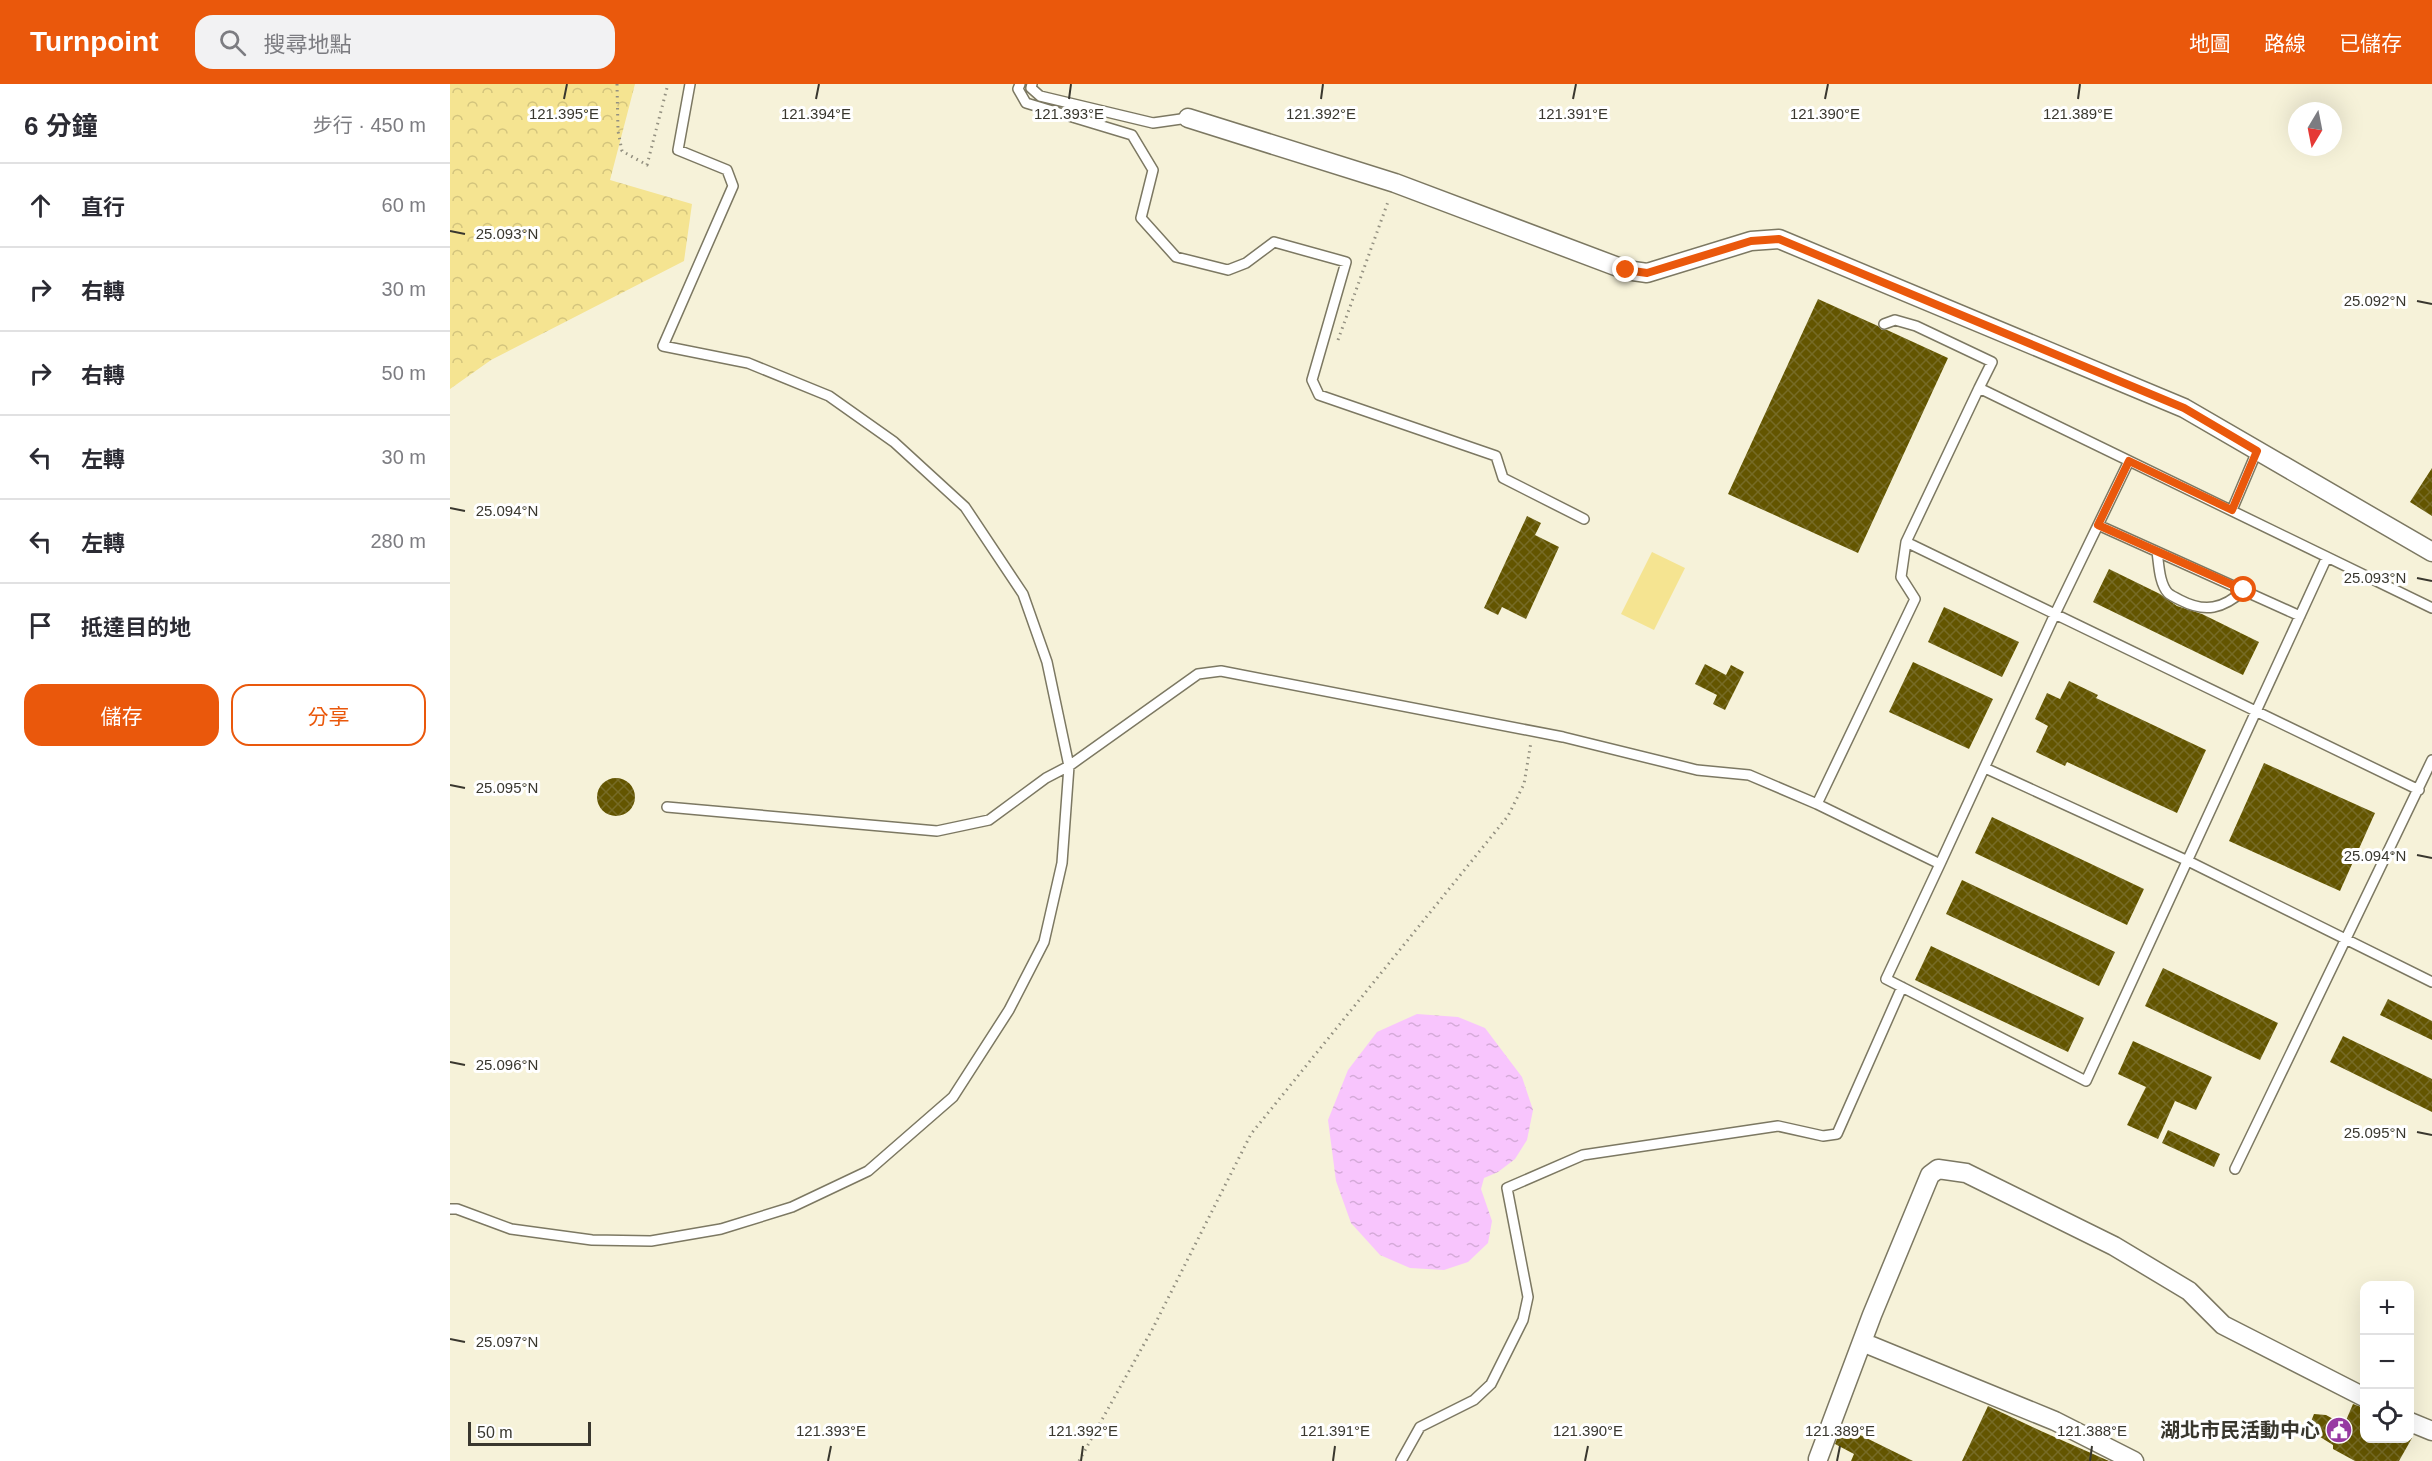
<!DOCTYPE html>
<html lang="zh-TW">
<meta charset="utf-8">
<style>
:root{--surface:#fff;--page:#f2f2f3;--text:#2b2b33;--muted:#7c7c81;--line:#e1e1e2;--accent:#ea580c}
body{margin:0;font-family:Helvetica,"Noto Sans TC",sans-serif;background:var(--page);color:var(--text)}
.controls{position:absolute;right:18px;bottom:18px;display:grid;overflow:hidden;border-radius:12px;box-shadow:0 6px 24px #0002}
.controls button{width:54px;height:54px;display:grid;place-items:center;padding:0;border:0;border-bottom:2px solid var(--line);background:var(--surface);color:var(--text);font:30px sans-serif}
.compass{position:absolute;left:1838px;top:18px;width:54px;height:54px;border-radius:50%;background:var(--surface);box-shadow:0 6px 24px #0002;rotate:190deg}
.scale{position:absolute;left:18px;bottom:15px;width:123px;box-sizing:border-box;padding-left:6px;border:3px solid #39372e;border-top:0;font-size:16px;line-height:21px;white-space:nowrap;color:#39372e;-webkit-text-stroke:4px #fff;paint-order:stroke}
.stop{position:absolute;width:18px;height:18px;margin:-14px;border:4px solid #ea580c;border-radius:50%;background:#fff}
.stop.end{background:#ea580c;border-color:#fff;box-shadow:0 2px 6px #0008}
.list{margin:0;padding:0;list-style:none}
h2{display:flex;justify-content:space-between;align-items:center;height:78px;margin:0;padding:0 24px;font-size:26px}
h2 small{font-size:20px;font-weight:400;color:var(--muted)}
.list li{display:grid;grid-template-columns:39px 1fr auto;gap:18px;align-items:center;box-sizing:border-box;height:84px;padding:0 24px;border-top:2px solid var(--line)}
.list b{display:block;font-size:22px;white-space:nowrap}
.list em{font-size:20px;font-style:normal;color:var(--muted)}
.actions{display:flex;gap:12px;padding:18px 24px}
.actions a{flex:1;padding:14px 0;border:2px solid var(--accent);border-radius:18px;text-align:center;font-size:21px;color:var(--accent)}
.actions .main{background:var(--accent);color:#fff}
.icon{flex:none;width:33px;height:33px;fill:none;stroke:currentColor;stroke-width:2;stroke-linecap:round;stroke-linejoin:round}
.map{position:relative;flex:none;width:1982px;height:1377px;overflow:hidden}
header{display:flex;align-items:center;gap:36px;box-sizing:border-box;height:84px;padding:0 30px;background:var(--accent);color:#fff}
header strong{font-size:28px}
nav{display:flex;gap:33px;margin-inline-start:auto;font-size:21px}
.search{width:420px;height:54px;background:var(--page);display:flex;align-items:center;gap:15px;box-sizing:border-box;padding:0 21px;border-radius:18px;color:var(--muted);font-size:22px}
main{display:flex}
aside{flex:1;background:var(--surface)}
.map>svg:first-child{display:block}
.forest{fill:url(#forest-crowns)}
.garden{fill:#f5e491}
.water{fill:url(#water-ripples)}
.building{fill:url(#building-cross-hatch)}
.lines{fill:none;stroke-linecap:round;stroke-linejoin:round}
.lane-casing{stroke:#7c7862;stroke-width:12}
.street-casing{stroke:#7c7862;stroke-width:21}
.path{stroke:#939080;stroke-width:3;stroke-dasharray:1.5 4.5;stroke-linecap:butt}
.lane{stroke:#fff;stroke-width:9}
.street{stroke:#fff;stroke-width:18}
.route{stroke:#ea580c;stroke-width:8}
.ticks{fill:none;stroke:#39372e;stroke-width:2}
.labels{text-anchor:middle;stroke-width:6;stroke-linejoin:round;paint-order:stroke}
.poi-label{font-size:20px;font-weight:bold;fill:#39372e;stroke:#fff;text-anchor:end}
.ticks-label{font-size:15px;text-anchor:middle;fill:#39372e;stroke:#fff;stroke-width:6;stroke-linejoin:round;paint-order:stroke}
</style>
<header>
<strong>Turnpoint</strong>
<div class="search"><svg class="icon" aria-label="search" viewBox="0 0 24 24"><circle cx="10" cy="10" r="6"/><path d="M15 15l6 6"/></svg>搜尋地點</div>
<nav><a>地圖</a><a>路線</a><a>已儲存</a></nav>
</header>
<main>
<aside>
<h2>6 分鐘<small>步行 · 450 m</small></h2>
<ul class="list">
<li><svg class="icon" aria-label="ahead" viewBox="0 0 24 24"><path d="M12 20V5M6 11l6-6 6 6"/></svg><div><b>直行</b></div><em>60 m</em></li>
<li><svg class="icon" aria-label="right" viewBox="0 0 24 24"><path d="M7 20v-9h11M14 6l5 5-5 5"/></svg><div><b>右轉</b></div><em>30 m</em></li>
<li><svg class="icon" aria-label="right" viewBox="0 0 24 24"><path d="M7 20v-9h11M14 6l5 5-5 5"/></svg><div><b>右轉</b></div><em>50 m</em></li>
<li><svg class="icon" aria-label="left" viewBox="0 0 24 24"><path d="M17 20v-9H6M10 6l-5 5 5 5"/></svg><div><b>左轉</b></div><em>30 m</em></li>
<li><svg class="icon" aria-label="left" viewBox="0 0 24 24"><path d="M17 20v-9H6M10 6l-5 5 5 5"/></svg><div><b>左轉</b></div><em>280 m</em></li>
<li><svg class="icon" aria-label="arrive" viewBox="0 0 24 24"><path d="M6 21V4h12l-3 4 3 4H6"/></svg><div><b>抵達目的地</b></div></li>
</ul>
<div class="actions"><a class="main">儲存</a><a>分享</a></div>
</aside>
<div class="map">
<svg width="1982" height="1377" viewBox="0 0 1982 1377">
<defs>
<pattern id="forest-crowns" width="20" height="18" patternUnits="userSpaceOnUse" patternTransform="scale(1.5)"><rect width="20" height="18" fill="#f5e491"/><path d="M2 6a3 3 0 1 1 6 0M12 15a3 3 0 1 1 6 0" fill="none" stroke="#d3c47d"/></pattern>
<pattern id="water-ripples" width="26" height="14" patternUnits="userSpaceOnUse" patternTransform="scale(1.5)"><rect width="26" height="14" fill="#f8c5fd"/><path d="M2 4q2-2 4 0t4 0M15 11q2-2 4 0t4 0" fill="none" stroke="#d5aad9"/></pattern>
<pattern id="building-cross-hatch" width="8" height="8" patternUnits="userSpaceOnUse" patternTransform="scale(1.5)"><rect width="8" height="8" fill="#635500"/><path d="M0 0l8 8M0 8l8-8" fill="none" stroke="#766b26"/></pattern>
</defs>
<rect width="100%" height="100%" fill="#f6f2d9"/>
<!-- forest -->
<path class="forest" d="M0 0H185L160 96 242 120 234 177 41 276 0 305Z"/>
<!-- garden -->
<path class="garden" d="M1202 468 1235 484 1204 546 1171 530Z"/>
<!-- water -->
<path class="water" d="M967 930 1008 933 1035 944 1072 993 1083 1026 1077 1056 1065 1075 1048 1088 1034 1094 1031 1105 1042 1137 1038 1159 1018 1178 994 1186 960 1184 930 1171 901 1139 886 1097 878 1036 898 986 927 948Z"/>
<!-- building -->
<path class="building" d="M1368 215 1428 242 1432 246H1437L1498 274 1408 469 1278 410Z
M1982 384V432L1960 418Z
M1077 432 1091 439 1085 451 1109 463 1076 535 1052 523 1048 531 1034 524Z
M1659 485 1710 510 1727 522 1752 530 1809 558 1793 591 1643 518Z
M1494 523 1569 558 1552 593 1478 558Z
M1463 578 1543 615 1519 665 1439 628Z
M1255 580 1276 591 1281 581 1294 588 1275 626 1263 620 1267 611 1245 600Z
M1619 597 1648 611 1646 614 1756 666 1727 729 1617 678 1615 682 1586 668 1598 642 1585 635 1597 609 1610 615Z
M1814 679 1925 729 1890 807 1779 757Z
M147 713a19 19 0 1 1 38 0a19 19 0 1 1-38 0Z
M1542 733 1694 805 1677 841 1525 769Z
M1512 796 1665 868 1649 902 1496 830Z
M1481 862 1634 934 1618 968 1465 896Z
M1713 884 1828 939 1810 976 1695 922Z
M1938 915 1982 937V956L1930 931Z
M1893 952 1982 995V1028L1880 978Z
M1683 957 1762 993 1746 1026 1725 1017 1708 1055 1677 1041 1696 1003 1668 990Z
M1718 1046 1770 1070 1764 1083 1712 1059Z
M1903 1320 1914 1324V1354H1962L1949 1377H1905L1883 1365V1361L1867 1351 1859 1342 1864 1330 1876 1331 1894 1341Z
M1538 1322 1591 1347 1659 1377H1512Z
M1392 1342 1463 1377H1401L1404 1370 1385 1360Z"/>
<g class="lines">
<defs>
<path id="lane" d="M570 0 568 5 576 19 682 51 703 86 691 134 726 173 778 186 796 179 824 158 896 178 862 296 869 311 1046 372 1053 394 1134 435
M582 0 581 4 590 12 703 39 738 34
M1434 240 1445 236 1466 242 1542 278 1529 304
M1679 377 1605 530 1490 780 1367 720 1465 515 1451 493 1456 458 1529 304C1680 377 1831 450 1982 524
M1782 426 1807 367
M1648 441 1850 532
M1456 458 1969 706
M1707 468C1709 480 1709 499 1718 509 1720 511 1726 514 1730 516 1755 529 1773 525 1794 506
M1535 684 1738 777 1982 898
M217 723 487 747 539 736 596 694 619 682 748 590 771 587 1113 653 1247 686 1299 691 1367 720
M1490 780 1436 895 1636 997 1877 473
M1785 1085 1982 676
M0 1125H7L61 1145 142 1156 201 1157 271 1145 342 1123 418 1087 503 1013 559 926 594 858 612 779 619 682 597 578 573 510 515 423 444 358 379 312 298 279 213 262 283 102 277 86 228 66 240 0
M951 1377 970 1343 1024 1316 1041 1300 1073 1236 1078 1213 1057 1104 1133 1071 1328 1042 1373 1052 1387 1050 1452 903"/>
<path id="street" d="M738 34 945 99 1176 186 1197 189 1301 157 1329 155 1734 324 1982 468
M1412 1258 1605 1337 1684 1377
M1960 1338 1982 1347
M1368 1375 1422 1231 1480 1091 1488 1085 1516 1089 1664 1162 1739 1207 1773 1241 1914 1313"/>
</defs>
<!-- lane casing -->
<use href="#lane" class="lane-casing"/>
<!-- street casing -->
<use href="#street" class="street-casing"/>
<!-- path -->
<path class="path" d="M167 0 168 47 172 67 197 81 218 0
M888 256 939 115
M629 1377 703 1244 801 1050 1058 732 1074 700 1081 658"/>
<!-- lane -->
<use href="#lane" class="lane"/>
<!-- street -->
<use href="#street" class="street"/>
</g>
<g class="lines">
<!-- route -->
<path class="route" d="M1176 186 1197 189 1301 157 1329 155 1734 324 1807 367 1782 426 1679 377 1648 441 1794 506"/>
</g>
<!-- ticks -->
<path class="ticks" d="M114 15 117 0M366 15 369 0M619 15 621 0M871 15 873 0M1123 15 1126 0M1375 15 1378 0M1628 15 1630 0M0 147 15 150M1967 217 1982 220M0 424 15 427M1967 494 1982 497M0 701 15 704M1967 771 1982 774M0 978 15 981M1967 1048 1982 1051M0 1255 15 1258M378 1377 381 1362M631 1377 633 1362M883 1377 885 1362M1135 1377 1138 1362M1387 1377 1390 1362M1640 1377 1642 1362"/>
<!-- icons -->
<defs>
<symbol id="civic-disc" viewBox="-11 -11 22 22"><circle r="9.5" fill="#983aa3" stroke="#fff"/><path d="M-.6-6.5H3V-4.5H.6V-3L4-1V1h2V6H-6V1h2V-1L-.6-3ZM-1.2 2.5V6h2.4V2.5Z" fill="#fff"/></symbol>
</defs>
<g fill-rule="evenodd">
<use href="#civic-disc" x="1874" y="1331" width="30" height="30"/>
</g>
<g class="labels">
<!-- poi labels -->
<g class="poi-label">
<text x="1870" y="1353">湖北市民活動中心</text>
</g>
</g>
<g class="ticks-label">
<text x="114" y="35">121.395°E</text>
<text x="366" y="35">121.394°E</text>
<text x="619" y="35">121.393°E</text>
<text x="871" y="35">121.392°E</text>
<text x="1123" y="35">121.391°E</text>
<text x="1375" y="35">121.390°E</text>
<text x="1628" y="35">121.389°E</text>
<text x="57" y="155">25.093°N</text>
<text x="1925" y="222">25.092°N</text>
<text x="57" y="432">25.094°N</text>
<text x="1925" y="499">25.093°N</text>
<text x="57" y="709">25.095°N</text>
<text x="1925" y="777">25.094°N</text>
<text x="57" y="986">25.096°N</text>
<text x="1925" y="1054">25.095°N</text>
<text x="57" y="1263">25.097°N</text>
<text x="381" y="1352">121.393°E</text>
<text x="633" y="1352">121.392°E</text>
<text x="885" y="1352">121.391°E</text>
<text x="1138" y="1352">121.390°E</text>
<text x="1390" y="1352">121.389°E</text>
<text x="1642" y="1352">121.388°E</text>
</g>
</svg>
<div class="controls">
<button>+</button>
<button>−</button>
<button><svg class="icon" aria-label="locate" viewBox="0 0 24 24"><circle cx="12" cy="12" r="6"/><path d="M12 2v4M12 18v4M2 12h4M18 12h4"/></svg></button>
</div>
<svg class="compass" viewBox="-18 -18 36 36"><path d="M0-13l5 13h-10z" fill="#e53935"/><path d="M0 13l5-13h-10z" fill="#7c7c81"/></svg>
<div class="scale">50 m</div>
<div class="stop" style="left:1794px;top:506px"></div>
<div class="stop end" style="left:1176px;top:186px"></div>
</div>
</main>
